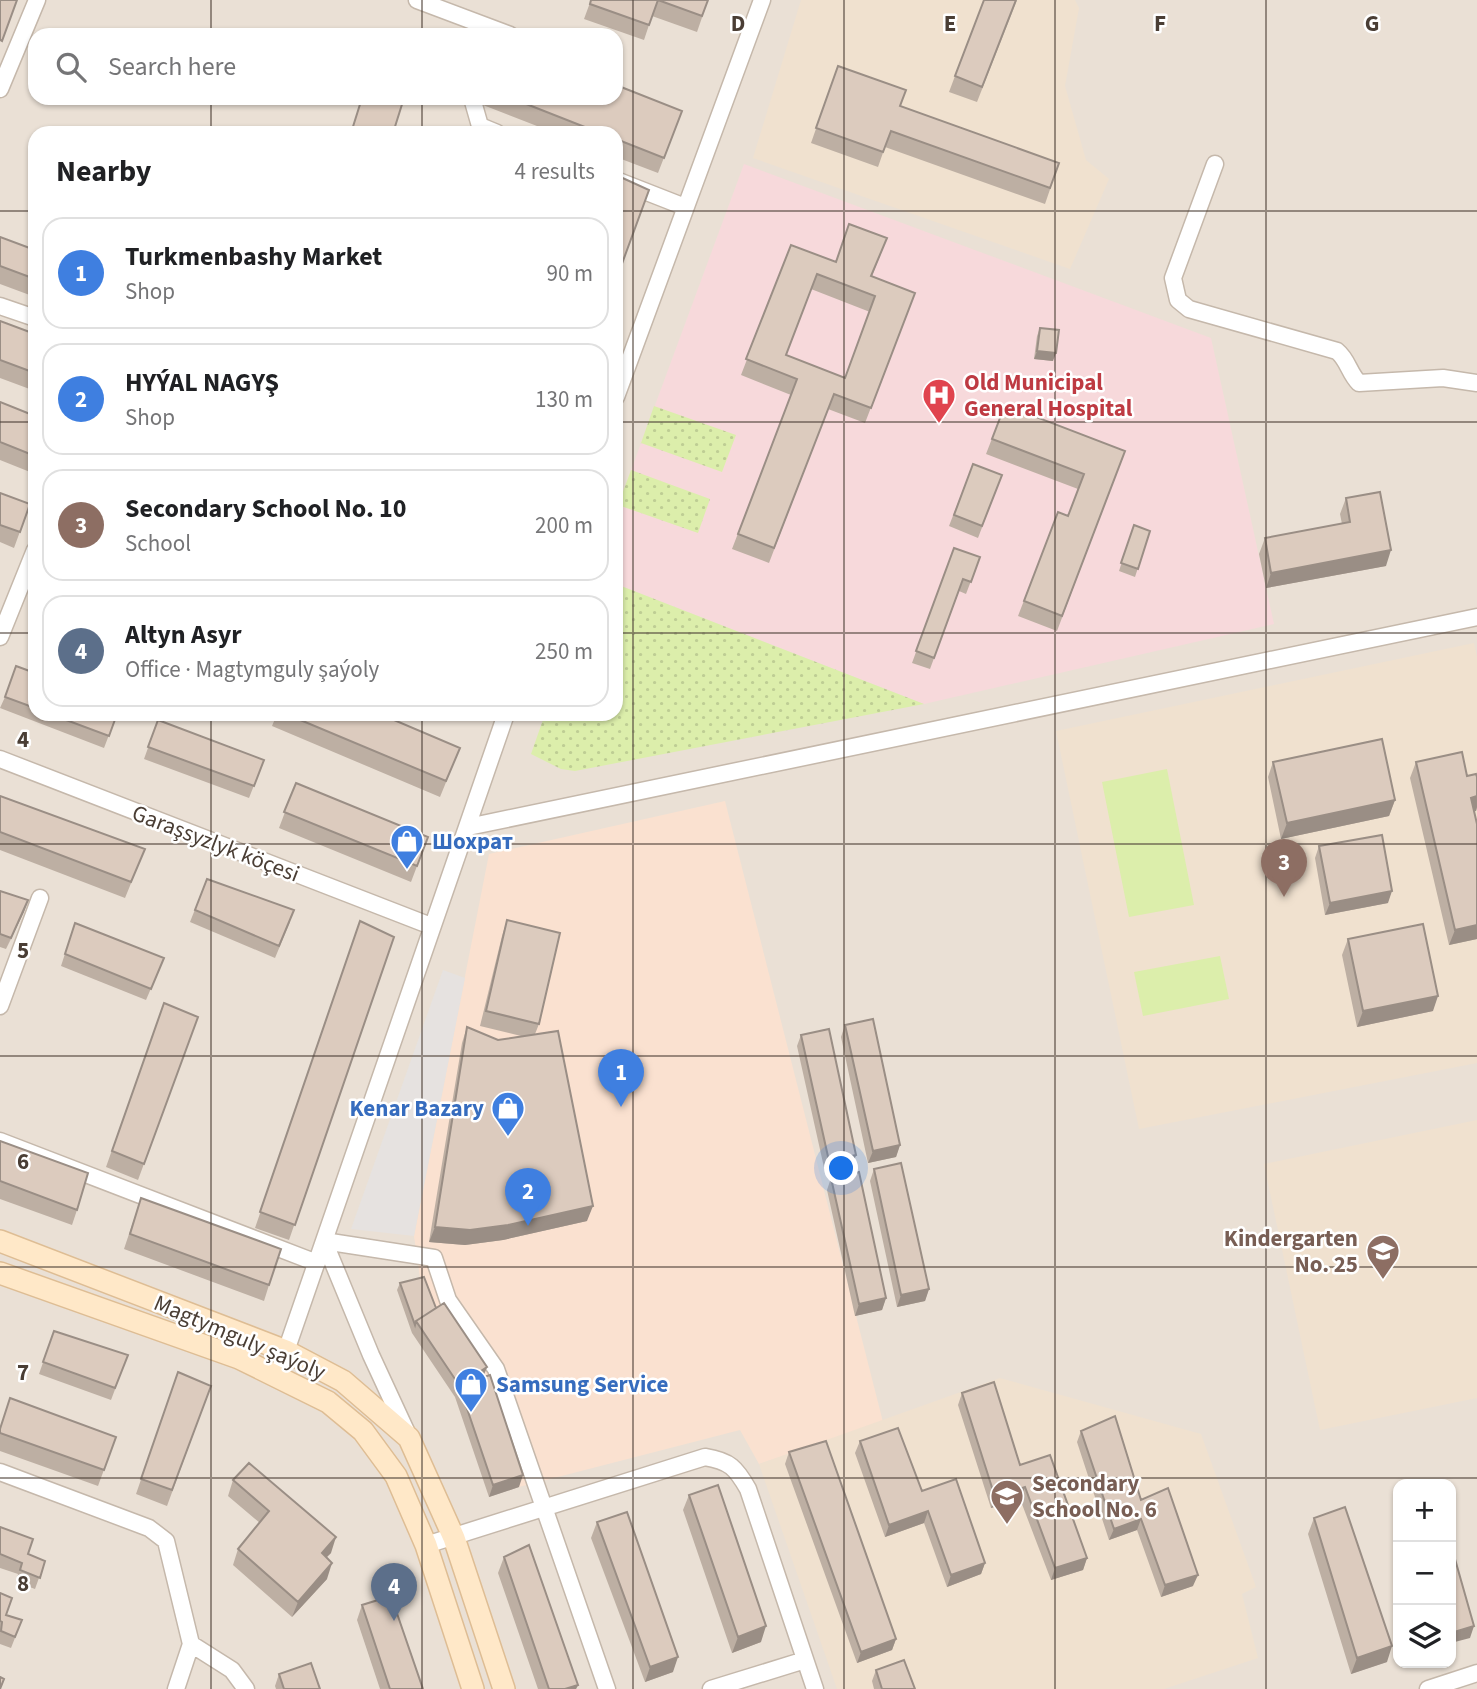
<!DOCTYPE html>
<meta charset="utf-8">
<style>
:root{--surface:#fff;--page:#f6f6f6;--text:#202124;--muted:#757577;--line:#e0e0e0;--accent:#ff151a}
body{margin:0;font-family:"Source Sans 3",sans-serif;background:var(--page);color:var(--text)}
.controls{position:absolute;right:21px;bottom:21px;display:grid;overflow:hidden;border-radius:14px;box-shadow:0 2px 5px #0004}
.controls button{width:63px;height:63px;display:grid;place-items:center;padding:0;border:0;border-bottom:2px solid var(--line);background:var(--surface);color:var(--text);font:35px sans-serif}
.you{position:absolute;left:842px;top:1169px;width:24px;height:24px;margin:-18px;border:5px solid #fff;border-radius:50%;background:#1a73e8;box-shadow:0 0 0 10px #1a73e833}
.badge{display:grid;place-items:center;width:46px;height:46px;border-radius:50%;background:var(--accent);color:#fff;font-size:23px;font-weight:700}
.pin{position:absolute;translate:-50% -58px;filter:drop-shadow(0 2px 4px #0008)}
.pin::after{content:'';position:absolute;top:37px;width:24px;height:21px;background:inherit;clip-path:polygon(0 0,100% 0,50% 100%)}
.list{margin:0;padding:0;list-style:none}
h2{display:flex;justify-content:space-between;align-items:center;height:91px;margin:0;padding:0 28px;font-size:30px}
h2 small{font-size:23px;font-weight:400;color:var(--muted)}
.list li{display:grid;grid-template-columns:46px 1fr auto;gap:21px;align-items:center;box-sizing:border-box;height:112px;margin:0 14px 14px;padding:0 14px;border:2px solid var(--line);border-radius:21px}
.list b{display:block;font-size:26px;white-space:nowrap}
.list p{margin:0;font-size:23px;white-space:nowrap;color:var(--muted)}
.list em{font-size:23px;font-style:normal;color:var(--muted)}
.icon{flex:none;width:38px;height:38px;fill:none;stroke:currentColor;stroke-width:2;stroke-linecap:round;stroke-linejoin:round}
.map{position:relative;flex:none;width:1477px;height:1689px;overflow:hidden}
.search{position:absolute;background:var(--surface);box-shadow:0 2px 5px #0004;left:28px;top:28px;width:595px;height:77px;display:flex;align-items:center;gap:18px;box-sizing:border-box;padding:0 24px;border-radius:21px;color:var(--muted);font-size:26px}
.panel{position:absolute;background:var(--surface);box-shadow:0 2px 5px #0004;left:28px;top:126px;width:595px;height:595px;border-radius:21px}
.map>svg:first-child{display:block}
.residential{fill:#eae0d5;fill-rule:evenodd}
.commercial{fill:#fae1d0}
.education{fill:#f0e1cf}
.medical{fill:#f7d9db}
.grass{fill:url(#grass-dots)}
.park{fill:#dceeab}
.parking{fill:#e6e2e0}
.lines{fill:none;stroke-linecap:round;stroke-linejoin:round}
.street-casing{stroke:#c5b8ab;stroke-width:19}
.secondary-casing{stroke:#debd94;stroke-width:24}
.street{stroke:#fff;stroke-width:16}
.secondary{stroke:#ffe8c8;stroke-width:21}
.wall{fill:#bdafa3;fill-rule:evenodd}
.shaded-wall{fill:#9a8e85}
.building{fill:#dccbbe;stroke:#9a8e85;stroke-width:2;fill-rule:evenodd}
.grid{fill:none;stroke:#4a3e35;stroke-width:2;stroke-opacity:0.55}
.labels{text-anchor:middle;stroke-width:5;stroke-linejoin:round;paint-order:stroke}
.health-label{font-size:23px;font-weight:bold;fill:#be3a42;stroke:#fff;text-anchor:start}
.shop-label{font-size:23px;font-weight:bold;fill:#366cbe;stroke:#fff;text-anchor:start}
.street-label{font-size:23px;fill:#4a3e35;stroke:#fff}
.education-label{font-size:23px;font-weight:bold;fill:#785e54;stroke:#fff;text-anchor:end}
.grid-label{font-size:23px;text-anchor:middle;font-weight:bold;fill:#4a3e35;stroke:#fff;stroke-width:5;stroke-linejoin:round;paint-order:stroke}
</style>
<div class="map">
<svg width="1477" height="1689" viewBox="0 0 1477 1689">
<defs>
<pattern id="grass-dots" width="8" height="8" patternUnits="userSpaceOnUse" patternTransform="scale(1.75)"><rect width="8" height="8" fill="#dceeab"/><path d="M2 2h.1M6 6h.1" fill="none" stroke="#becd94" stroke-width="1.8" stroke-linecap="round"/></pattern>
</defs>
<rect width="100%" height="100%" fill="#f5efe7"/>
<!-- residential -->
<path class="residential" d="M0 0H1477V1689H0ZM35 35H616V98H35ZM35 133H616V714H35ZM1398 1484H1451V1663H1398Z"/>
<!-- commercial -->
<path class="commercial" d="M725 801 883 1422 759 1464 740 1430 519 1487 482 1379 421 1285 414 1236 489 854Z"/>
<!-- education -->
<path class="education" d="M801 0H1075L1079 8 1065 86 1086 160 1109 179 1070 269 753 158Z
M1474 643 1477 657V1063L1139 1129 1056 731Z
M1477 1120V1398L1320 1430 1264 1164Z
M1000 1378 1201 1434 1256 1587 1242 1594 1258 1658 1164 1689H837L759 1464Z"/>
<!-- medical -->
<path class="medical" d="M744 164 1211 338 1274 624 924 704 616 584V511Z"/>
<!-- grass -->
<path class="grass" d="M654 406 736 435 722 472 641 443Z
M631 470 710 499 698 533 618 505Z
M616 584 924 704 575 771 561 769 531 754 545 714H616Z"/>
<!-- park -->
<path class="park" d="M1167 769 1194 905 1129 917 1102 782Z
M1220 956 1229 999 1143 1016 1134 972Z"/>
<!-- parking -->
<path class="parking" d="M443 970 465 978 414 1236 351 1229Z"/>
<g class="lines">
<defs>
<path id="street" d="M417 0 510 35
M0 89 37 0
M472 98 480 126 497 133
M1215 164 1173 278 1178 300 1189 309 1337 351C1348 360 1349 373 1359 383L1443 378 1477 383
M616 180 685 207
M0 306 35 318
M616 397 762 0
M0 637 35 550
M0 759 431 926
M468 827 1477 617
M0 1006 40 898
M0 1141 317 1263
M324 1241 434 1258 448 1300 496 1369 607 1689
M324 1241 371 1355 408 1435
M277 1377 506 714
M0 1472 149 1528 166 1541 191 1644 176 1689
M426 1545 705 1457C730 1461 736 1468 748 1489L815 1689
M191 1644 232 1670 246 1689
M711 1689 805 1660
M1428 1689 1477 1673"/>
<path id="secondary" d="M0 1241 286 1351 343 1381 409 1438 454 1538 504 1689
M0 1273 239 1358 328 1402 363 1431 396 1476 426 1545 473 1689"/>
</defs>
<!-- street casing -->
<use href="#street" class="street-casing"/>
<!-- secondary casing -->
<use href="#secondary" class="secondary-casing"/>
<!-- street -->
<use href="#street" class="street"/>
<!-- secondary -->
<use href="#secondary" class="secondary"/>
</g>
<!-- wall -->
<path class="wall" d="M591 0H708L697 32 652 16 644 40 584 19Z
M1017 0 977 102 949 92 955 76Z
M838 66 900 106 1059 163 1045 204 885 147 878 167 811 143Z
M485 98H616L682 111 658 173 616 157V133H555L483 105Z
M0 237 35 250V297L0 284Z
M887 238 872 276 915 293 865 423 828 409 769 563 732 549 791 395 741 375 791 245 836 262ZM811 289 870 312 845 378 786 355Z
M0 321 35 334V391L0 378Z
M1040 328 1053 361 1034 359 1037 336Z
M0 402 35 416V474L0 460Z
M1005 405 1125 451 1057 631 1018 616 1058 512 1068 516 1078 489 986 454Z
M973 464 1002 475 978 538 949 526Z
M0 493 30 504 14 548 0 542Z
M1346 498 1386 566 1266 588 1259 554 1265 538 1342 524 1340 514Z
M1134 525 1150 531 1135 577 1119 571Z
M954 548 980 557 966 594 959 591 930 669 912 663Z
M35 673V714H117L104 748 0 708 5 697Z
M277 714H380L460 748 440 797 272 726Z
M158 720 264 760 249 798 144 759Z
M1273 762 1395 800 1389 816 1281 839 1268 777Z
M1416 762 1467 776 1477 777V807L1476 811H1474L1477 939 1449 945 1410 778Z
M296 783 428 837 411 882 279 828Z
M0 796 145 849 125 898 0 850Z
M1319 846 1388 903 1325 915 1315 858Z
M207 879 290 922 275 958 190 922Z
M0 891 28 900 6 949 0 947Z
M507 920 539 1024 535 1034 587 1221 503 1240 465 1245 429 1242 462 1043 467 1027 498 1040 521 1036 480 1026 502 936Z
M360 921 394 937 289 1240 255 1228Z
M75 923 164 958 146 1000 61 966Z
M1348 939 1433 1011 1357 1027 1342 955Z
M164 1003 198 1017 138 1180 106 1167Z
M845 1025 900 1145 896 1157 868 1163 841 1037Z
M801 1035 856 1155 852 1166 825 1172 797 1046Z
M0 1141 77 1210 72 1225 0 1199Z
M874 1169 929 1289 925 1301 897 1307 870 1181Z
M831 1178 886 1298 882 1310 855 1316 827 1190Z
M141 1198 269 1285 264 1301 124 1249Z
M400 1283 436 1308 487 1367 483 1378 519 1487 489 1497 455 1397 412 1333 397 1290Z
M54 1331 128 1355 111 1400 39 1374Z
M178 1372 211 1386 167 1506 136 1494Z
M962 1393 1020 1465 1087 1558 1083 1570 1051 1580 1020 1499 991 1508 958 1405Z
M0 1428 116 1437 98 1486 0 1451Z
M1081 1431 1193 1586 1161 1597 1137 1530 1109 1540 1077 1442Z
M860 1441 922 1491 985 1563 981 1574 947 1587 924 1523 885 1537 855 1453Z
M789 1452 896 1639 892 1650 857 1663 785 1464Z
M233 1480 331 1553 326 1557 327 1579 292 1617 233 1565 238 1549 260 1523 228 1496Z
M689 1495 761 1642 732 1653 683 1510Z
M1314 1518 1387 1662 1351 1674 1308 1534Z
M597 1522 673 1672 645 1682 591 1538Z
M0 1527 28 1554 45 1561 35 1589 16 1582 18 1574 0 1568Z
M504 1557 578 1685 576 1689H538L498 1573Z
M0 1593 6 1615 22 1620 11 1648 0 1644Z
M362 1605 423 1689H380L357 1620Z
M876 1670 915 1689H874L872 1681Z
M279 1674 320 1689H276L275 1686Z"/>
<!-- shaded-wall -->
<path class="shaded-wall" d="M1037 351 1056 353 1053 361 1034 359Z
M1391 550 1386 566 1266 588 1271 573Z
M1477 796V807L1476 811 1465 813 1471 798Z
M1395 800 1389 816 1281 839 1287 823Z
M1392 891 1388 903 1325 915 1330 903Z
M28 900 24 912 6 949 11 938Z
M1477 925V939L1449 945 1455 930Z
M1438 996 1433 1011 1357 1027 1363 1011Z
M900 1145 896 1157 868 1163 873 1151Z
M856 1155 852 1166 825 1172 829 1161Z
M593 1206 587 1221 503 1240 465 1245 429 1242 435 1227Z
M929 1289 925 1301 897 1307 901 1295Z
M886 1298 882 1310 855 1316 859 1304Z
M487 1367 482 1379 459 1385Z
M523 1475 519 1487 489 1497 493 1485Z
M1025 1487 1020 1499 991 1508 995 1497Z
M928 1511 924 1523 885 1537 889 1525Z
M1141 1519 1137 1530 1109 1540 1114 1529Z
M336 1537 331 1553 316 1568 322 1553Z
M1087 1558 1083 1570 1051 1580 1055 1568Z
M332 1563 327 1579 292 1617 298 1602Z
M985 1563 981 1574 947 1587 951 1575Z
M1198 1575 1193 1586 1161 1597 1165 1585Z
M766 1626 761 1642 732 1653 738 1637Z
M1474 1626 1470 1638 1451 1643V1633Z
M896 1639 892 1650 857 1663 861 1652Z
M1392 1646 1387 1662 1351 1674 1357 1658Z
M678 1657 673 1672 645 1682 650 1667Z
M578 1685 576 1689H565Z"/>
<!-- building -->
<path class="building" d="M0 0H17L2 41 0 40Z
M591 0H708L702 16 658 0 649 25 590 4Z
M984 0H1016L982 87 955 76Z
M838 66 906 90 900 106 1059 163 1050 188 891 131 883 152 816 128Z
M616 85 682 111 664 158 616 139V133H600L511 98H616Z
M362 98H404L393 133H351Z
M616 175 649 190 616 280Z
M849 224 887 238 871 276 915 293 871 408 834 394 774 548 738 534 797 379 746 359 791 245 836 262ZM817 274 875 296 845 378 786 355Z
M0 237 35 250V279L0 266Z
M0 321 35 334V373L0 360Z
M1040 328 1059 330 1056 353 1037 351Z
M0 402 35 416V456L0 442Z
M1005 405 1125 451 1062 616 1024 601 1058 512 1068 516 1084 474 992 439Z
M973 464 1002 475 982 526 954 515Z
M1380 492 1391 550 1271 573 1265 538 1350 522 1346 498Z
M0 493 30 504 20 532 0 525Z
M1134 525 1150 531 1138 569 1121 563Z
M954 548 980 557 971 582 963 579 934 658 916 651Z
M16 666 35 673V708L5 697Z
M50 714H117L109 736Z
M286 714H380L460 748 446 781Z
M158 720 264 760 254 786 148 747Z
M1382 739 1395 800 1287 823 1273 762Z
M1462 752 1467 776 1476 774 1477 777V796L1471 798 1477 824V925L1455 930 1416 762Z
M296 783 428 837 417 866 284 812Z
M0 796 145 849 131 882 0 832Z
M1382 835 1392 891 1330 903 1319 846Z
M207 879 294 910 279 946 195 910Z
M0 891 28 900 11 938 0 934Z
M507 920 560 933 539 1024 486 1011Z
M360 921 394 937 295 1225 260 1212Z
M75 923 164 958 151 989 65 954Z
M1423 924 1438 996 1363 1011 1348 939Z
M164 1003 198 1017 144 1164 112 1151Z
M873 1019 900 1145 873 1151 845 1025Z
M467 1027 498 1040 558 1031 593 1206 508 1225 470 1230 435 1227Z
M829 1029 856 1155 829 1161 801 1035Z
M0 1141 88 1173 77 1210 0 1181Z
M901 1163 929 1289 901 1295 874 1169Z
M859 1172 886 1298 859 1304 831 1178Z
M141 1198 281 1249 269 1285 130 1234Z
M424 1277 436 1308 416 1321 415 1325 400 1283Z
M444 1303 487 1367 459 1385 416 1321Z
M54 1331 128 1355 115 1388 43 1362Z
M178 1372 211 1386 172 1490 141 1479Z
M490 1375 523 1475 493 1485 459 1385Z
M994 1382 1020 1465 1050 1455 1087 1558 1055 1568 1025 1487 995 1497 962 1393Z
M10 1398 116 1437 104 1470 0 1433V1429Z
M1115 1416 1141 1500 1168 1488 1198 1575 1165 1585 1141 1519 1114 1529 1081 1431Z
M898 1428 922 1491 956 1479 985 1563 951 1575 928 1511 889 1525 860 1441Z
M826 1441 896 1639 861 1652 789 1452Z
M249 1463 336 1537 322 1553 332 1563 298 1602 238 1549 269 1511 233 1480Z
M718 1485 766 1626 738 1637 689 1495Z
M1345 1507 1392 1646 1357 1658 1314 1518Z
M627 1512 678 1657 650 1667 597 1522Z
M0 1527 33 1539 28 1554 45 1561 40 1578 20 1570 22 1563 0 1554Z
M529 1545 578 1685 565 1689H549L504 1557Z
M1451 1545 1474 1626 1451 1633Z
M0 1593 12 1598 6 1615 22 1620 15 1637 1 1631 2 1622 0 1621Z
M391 1596 423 1689H390L362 1605Z
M904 1660 915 1689H882L876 1670Z
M311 1663 320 1689H284L279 1674Z
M0 1677 4 1679 0 1689Z"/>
<!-- grid -->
<path class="grid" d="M211 0V35M422 0V35M633 0V1689M844 0V1689M1055 0V1689M1266 0V1689M211 98V133M422 98V133M0 211H35M616 211H1477M0 422H35M616 422H1477M0 633H35M616 633H1477M211 714V1689M422 714V1689M0 844H1477M0 1056H1477M0 1267H1477M0 1478H1477"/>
<!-- icons -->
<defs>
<symbol id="hospital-pin" viewBox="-11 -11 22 30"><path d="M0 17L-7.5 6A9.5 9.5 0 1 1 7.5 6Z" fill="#e0444e" stroke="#fff"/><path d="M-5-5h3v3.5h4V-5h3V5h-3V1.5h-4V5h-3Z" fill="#fff"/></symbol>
<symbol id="shop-pin" viewBox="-11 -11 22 30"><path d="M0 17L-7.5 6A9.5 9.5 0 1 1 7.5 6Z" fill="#3f7fe0" stroke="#fff"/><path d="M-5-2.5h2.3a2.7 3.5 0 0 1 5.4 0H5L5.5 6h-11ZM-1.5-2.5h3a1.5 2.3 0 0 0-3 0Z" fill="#fff"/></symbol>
<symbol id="school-pin" viewBox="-11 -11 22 30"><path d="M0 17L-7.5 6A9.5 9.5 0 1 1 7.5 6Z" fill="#8d6e63" stroke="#fff"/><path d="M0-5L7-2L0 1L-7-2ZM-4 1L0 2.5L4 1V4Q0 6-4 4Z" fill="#fff"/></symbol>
</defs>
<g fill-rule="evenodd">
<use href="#hospital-pin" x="920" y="376" width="38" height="52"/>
<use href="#shop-pin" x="388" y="822" width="38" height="52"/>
<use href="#shop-pin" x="489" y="1089" width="38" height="52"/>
<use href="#school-pin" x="1364" y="1232" width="38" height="52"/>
<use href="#shop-pin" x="452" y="1365" width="38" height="52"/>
<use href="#school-pin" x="988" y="1477" width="38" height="52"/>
</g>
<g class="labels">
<!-- health labels -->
<g class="health-label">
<text x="964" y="390">Old Municipal<tspan x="964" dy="26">General Hospital</tspan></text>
</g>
<!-- shop labels -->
<g class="shop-label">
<text x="432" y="849">Шохрат</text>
<text x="484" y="1116" text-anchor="end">Kenar Bazary</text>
<text x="496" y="1392">Samsung Service</text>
</g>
<!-- street labels -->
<g class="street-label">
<text transform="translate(216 843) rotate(21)" y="8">Garaşsyzlyk köçesi</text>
<text transform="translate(240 1337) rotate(23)" y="8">Magtymguly şaýoly</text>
</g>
<!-- education labels -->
<g class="education-label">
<text x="1358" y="1246">Kindergarten<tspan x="1358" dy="26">No. 25</tspan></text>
<text x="1032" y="1491" text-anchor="start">Secondary<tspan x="1032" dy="26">School No. 6</tspan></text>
</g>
</g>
<g class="grid-label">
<text x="738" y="31">D</text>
<text x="950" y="31">E</text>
<text x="1160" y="31">F</text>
<text x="1372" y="31">G</text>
<text x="23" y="747">4</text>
<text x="23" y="958">5</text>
<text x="23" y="1169">6</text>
<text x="23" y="1380">7</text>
<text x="23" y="1591">8</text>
</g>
</svg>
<div class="controls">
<button>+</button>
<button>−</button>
<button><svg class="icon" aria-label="layers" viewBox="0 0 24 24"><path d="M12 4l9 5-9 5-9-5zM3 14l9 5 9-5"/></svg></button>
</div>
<div class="you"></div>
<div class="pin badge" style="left:621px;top:1107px;background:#3f7fe0">1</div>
<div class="pin badge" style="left:528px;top:1226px;background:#3f7fe0">2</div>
<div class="pin badge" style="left:1284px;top:897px;background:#8d6e63">3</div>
<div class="pin badge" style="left:394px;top:1621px;background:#5c6f8a">4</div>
<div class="search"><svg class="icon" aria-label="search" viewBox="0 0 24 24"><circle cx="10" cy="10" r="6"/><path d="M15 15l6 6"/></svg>Search here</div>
<section class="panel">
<h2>Nearby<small>4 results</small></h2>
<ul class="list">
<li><span class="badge" style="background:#3f7fe0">1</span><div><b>Turkmenbashy Market</b><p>Shop</p></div><em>90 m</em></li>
<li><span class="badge" style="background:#3f7fe0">2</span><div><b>HYÝAL NAGYŞ</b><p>Shop</p></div><em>130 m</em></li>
<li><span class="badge" style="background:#8d6e63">3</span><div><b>Secondary School No. 10</b><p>School</p></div><em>200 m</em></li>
<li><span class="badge" style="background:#5c6f8a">4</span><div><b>Altyn Asyr</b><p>Office · Magtymguly şaýoly</p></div><em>250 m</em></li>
</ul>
</section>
</div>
